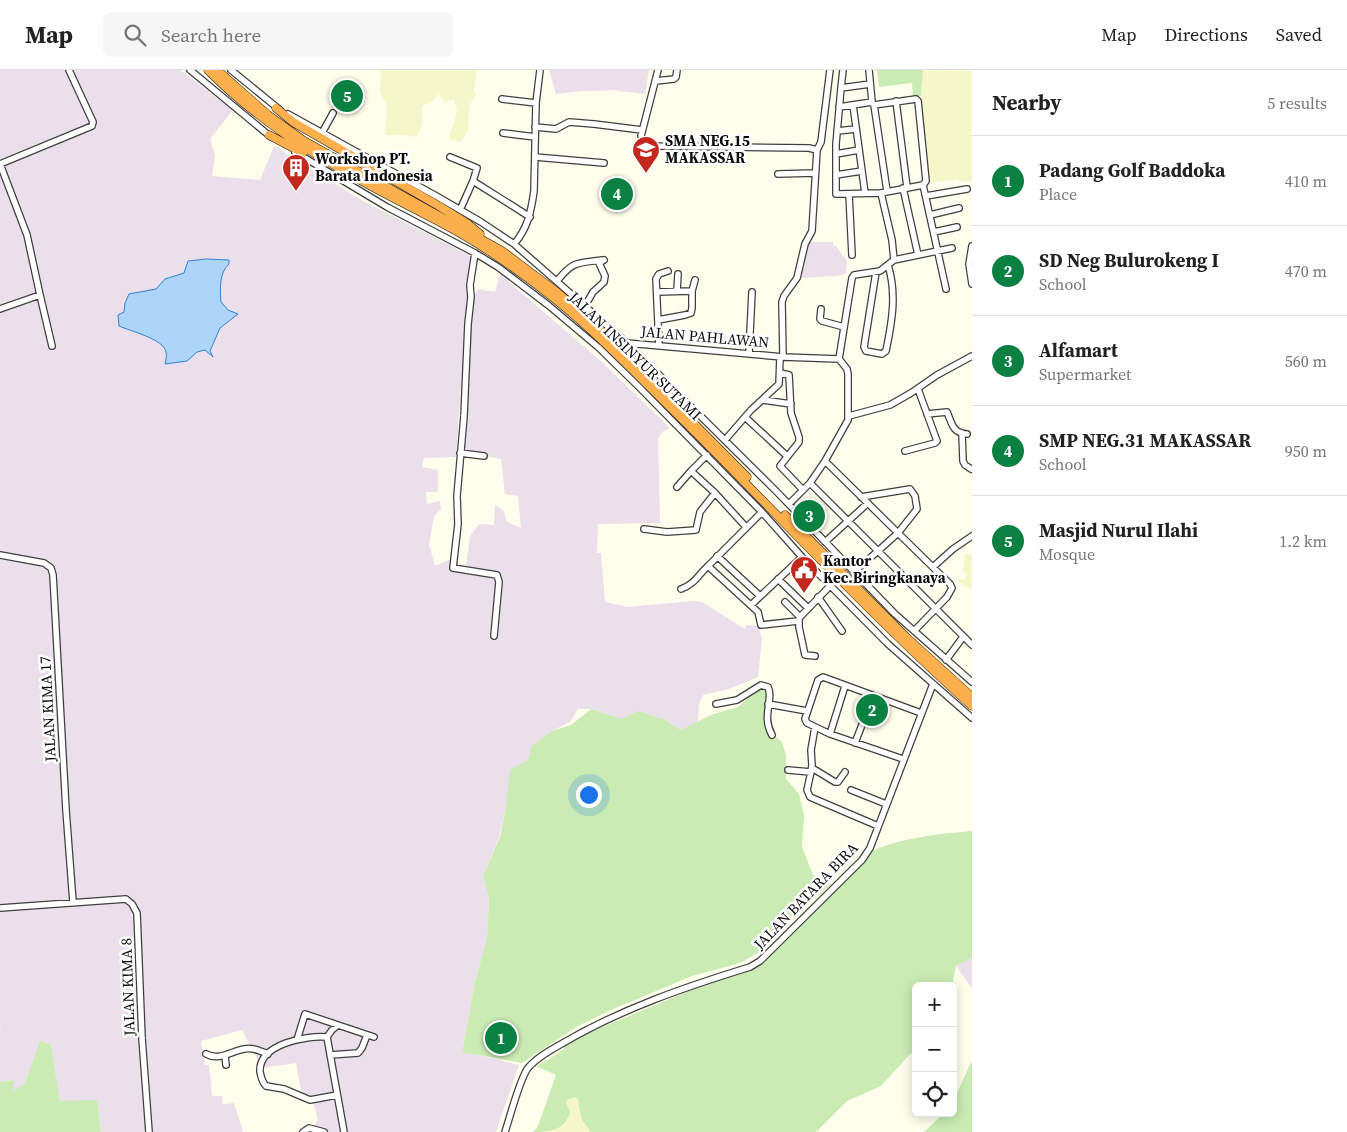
<!DOCTYPE html>
<meta charset="utf-8">
<style>
:root{--surface:#fff;--page:#f6f6f6;--text:#222;--muted:#767676;--line:#e0e0e0;--accent:#0b8043}
body{margin:0;font-family:"Source Serif 4",serif;background:var(--page);color:var(--text)}
.controls{position:absolute;right:15px;bottom:15px;display:grid;overflow:hidden;border-radius:8px;box-shadow:0 2px 12px #0003}
.controls button{width:45px;height:45px;display:grid;place-items:center;padding:0;border:0;border-bottom:1px solid var(--line);background:var(--surface);color:var(--text);font:25px sans-serif}
.you{position:absolute;left:588px;top:724px;width:18px;height:18px;margin:-12px;border:4px solid #fff;border-radius:50%;background:#1a73e8;box-shadow:0 0 0 8px #1a73e833}
.badge{display:grid;place-items:center;width:32px;height:32px;border-radius:50%;background:var(--accent);color:#fff;font-size:16px;font-weight:700}
.pin{position:absolute;translate:-50% -50%;border:2px solid #fff;box-shadow:0 1px 5px #0006}
.list{margin:0;padding:0;list-style:none}
h2{display:flex;justify-content:space-between;align-items:center;height:65px;margin:0;padding:0 20px;font-size:21px}
h2 small{font-size:16px;font-weight:400;color:var(--muted)}
.list li{display:grid;grid-template-columns:32px 1fr auto;gap:15px;align-items:center;box-sizing:border-box;height:90px;padding:0 20px;border-top:1px solid var(--line)}
.list b{display:block;font-size:19px;white-space:nowrap}
.list p{margin:0;font-size:16px;white-space:nowrap;color:var(--muted)}
.list em{font-size:16px;font-style:normal;color:var(--muted)}
.icon{flex:none;width:28px;height:28px;fill:none;stroke:currentColor;stroke-width:2;stroke-linecap:round;stroke-linejoin:round}
.map{position:relative;flex:none;width:972px;height:1062px;overflow:hidden}
header{display:flex;align-items:center;gap:30px;box-sizing:border-box;height:70px;padding:0 25px;background:var(--surface);border-bottom:1px solid var(--line)}
header strong{font-size:24px}
nav{display:flex;gap:28px;margin-inline-start:auto;font-size:18px}
.search{width:350px;height:45px;background:var(--page);display:flex;align-items:center;gap:12px;box-sizing:border-box;padding:0 18px;border-radius:8px;color:var(--muted);font-size:19px}
main{display:flex}
aside{flex:1;background:var(--surface)}
.map>svg:first-child{display:block}
.industrial{fill:#ebdfeb;fill-rule:evenodd}
.farmland{fill:#f5f6ca}
.green{fill:#caebb3}
.water{fill:#add4f9;stroke:#3181d3}
.lines{fill:none;stroke-linecap:round;stroke-linejoin:round}
.minor-casing{stroke:#3f3f3f;stroke-width:8}
.highway-casing{stroke:#1d1d1d;stroke-width:9}
.minor{stroke:#fff;stroke-width:5.5}
.highway{stroke:#fbaf4d;stroke-width:8}
.labels{text-anchor:middle;stroke-width:5;stroke-linejoin:round;paint-order:stroke}
.poi-label{font-size:15px;font-weight:bold;fill:#0c0c0c;stroke:#fff;text-anchor:start}
.street-label{font-size:15px;fill:#0c0c0c;stroke:#fff}
</style>
<header>
<strong>Map</strong>
<div class="search"><svg class="icon" aria-label="search" viewBox="0 0 24 24"><circle cx="10" cy="10" r="6"/><path d="M15 15l6 6"/></svg>Search here</div>
<nav><a>Map</a><a>Directions</a><a>Saved</a></nav>
</header>
<main>
<div class="map">
<svg width="972" height="1062" viewBox="0 0 972 1062">
<rect width="100%" height="100%" fill="#fffdeb"/>
<!-- industrial -->
<path class="industrial" d="M0 0H180L233 40 210 69 215 85 212 106 260 110 274 76 281 78V80L287 84 363 131 473 187 470 215 473 227 478 219 495 222 500 204 603 293 670 358 662 362 658 369 660 453 598 454 597 483H601L605 532 627 537 693 531 702 532 745 559 746 555 758 556 762 568 758 607 729 619 703 625 699 634 698 652 681 660 665 650 622 649 591 639H578L570 652 552 661 528 690 506 737 499 768 483 806 489 829 487 868 475 912 462 981 519 995 496 1062H302L312 1059 318 1049 313 1033 303 1031 296 993 262 998 242 960 201 971 205 995H209L212 1026H222L223 1034 234 1033 243 1062H101L97 1031 60 1032 51 975 41 972 25 1013 13 1023V1010L0 1012V961L1 960 0 959ZM461 316 463 317 462 382 501 389 505 424 518 426 521 458 507 452 504 441 495 435 494 455 479 454 470 466 466 496 449 490 435 496 429 474 434 446 441 439 440 431 427 434 426 422H438V400L422 397 424 388 456 387Z
M549 0H649L645 24 613 20 583 21 556 24Z
M808 172H833V175L836 176 847 191 846 204 837 206 799 208Z
M972 888V918L956 896Z"/>
<!-- farmland -->
<path class="farmland" d="M381 0H477L474 21 476 25 469 36 468 60 461 72 449 69 457 41 454 29 445 32 438 24 432 32 422 36V54L417 67 404 65H385L387 36 380 22Z
M923 0 972 1V111L959 112V109L928 113 921 26Z
M965 483 972 486V519L959 512V509L964 510 967 505 963 501Z
M577 1027 582 1050 591 1062H550L562 1057 568 1049 566 1032 569 1029Z"/>
<!-- green -->
<path class="green" d="M877 0H923L921 26 913 27 912 13 879 17Z
M760 618 768 621 767 659 782 672 786 685V709L799 724 804 746 802 777 813 805 830 815 786 852 763 880 740 893 692 906 611 940 578 956 522 993 462 982 475 912 487 868 489 829 483 806 500 767 506 737 510 700 528 690 532 676 552 661 571 655 591 639 622 649 638 641 665 650 681 660 711 645 738 637Z
M972 761V888L956 896 952 916H916V981L910 984 881 1016 847 1031 816 1062H591L582 1050 577 1027 569 1029 566 1032 570 1043C564 1061 550 1062 533 1062L538 1056 556 1005 536 996 546 991 564 979 562 974 763 890 865 784C899 768 935 764 972 761Z
M40 971 51 975 60 1031 97 1030 101 1062H0V1012L13 1010V1022L25 1013Z
M972 992V1062H924L944 1043H953V1033L970 994Z"/>
<!-- water -->
<path class="water" d="M206 189 229 190V194C219 203 220 219 221 232L228 240 238 244 220 258 210 281 213 287 205 280 197 282 187 291 165 294C166 290 167 285 166 282 164 269 130 261 119 256L118 245 124 242 125 233 129 224 156 219 165 209 184 203 188 191Z"/>
<g class="lines">
<defs>
<path id="minor" d="M190 0 271 67
M231 0 280 40
M658 0 641 66 645 74 655 76 809 78 817 80
M869 0 872 32
M656 11 674 9 676 7 677 0
M870 14 841 18 836 74V124L881 123 923 115 946 219
M841 18 843 0
M502 29 536 33
M896 31 907 117
M853 35 865 123
M874 35 887 121
M839 37 872 32 874 35 916 29 918 31 926 111 923 115
M288 44 438 127 481 152 514 174 627 273 776 421 895 544 972 612
M535 57 556 59 569 52 594 54 642 60
M837 61 856 59
M322 63 333 43
M503 63 535 67
M295 82 387 137 475 183 498 197 548 235 598 277 638 316 762 442 802 487 888 574 972 648
M836 84 859 80
M450 87 477 98 473 111 530 147
M535 87 604 93
M0 94 27 165 40 225 0 239
M0 94 92 56 93 52 69 0
M778 104 815 103
M836 105 862 101
M903 118 918 185
M881 123 892 170 894 190
M849 124 852 185
M926 126 967 119
M460 140 473 111
M930 145 959 138
M934 162 957 157
M514 174C528 158 531 142 534 121L536 33 540 0
M972 176 969 194 972 214
M475 183 470 215 471 227 468 254 464 346 457 426 458 454 453 498 497 505 499 512 494 566
M876 202 864 277 866 281 882 284 886 281C892 252 897 224 888 195
M557 211C573 191 577 193 602 190
M677 221 678 204
M657 222 692 221 695 210
M40 225 52 276
M585 236 593 222 604 212 605 206 599 193 604 190
M821 239 820 249 822 251 844 257
M658 250 685 245 691 243 692 238V221
M627 273 783 287 782 232 784 226 797 208 805 174 812 161 817 80 821 72 830 0
M659 276 656 209 659 204 668 201
M749 284 752 222
M783 287 839 289
M839 289 852 208 854 205 880 201 894 190 952 178
M780 303 789 305 791 343 799 367V372L780 396 803 420
M763 330 791 334
M927 344 947 342C952 353 952 363 967 364
M849 346 890 335 911 323 937 305 972 286
M745 347 787 386
M962 363 963 391 965 395 971 399
M725 370 751 340 779 314 780 287
M905 381 935 373 937 371 918 319
M460 383 484 386
M707 385 691 401 715 423 746 457
M825 391 898 463 917 439 915 426 910 419 861 427
M810 413 878 481 898 463 950 514 952 518 947 527 914 561
M677 417 691 401
M789 434 810 413 825 391 848 350V304L847 299 839 289
M644 459 667 462 696 460 700 442 715 423
M825 472 868 433
M0 485 44 493 51 498 53 505 66 740 73 832
M717 486 760 526
M708 496 762 442
M933 497 953 479 972 466
M854 502 878 481 972 575
M778 509 808 538
M681 519C695 514 698 505 708 496L758 542 761 555 798 551
M818 527 842 561
M785 532 800 547
M751 535 802 487
M815 586 805 585 799 557V548L830 516
M946 590 963 567
M716 634 737 630 761 615 768 617C774 630 761 645 772 665
M768 634 807 641
M830 664 845 616
M855 673 873 626
M903 689 830 664 807 653 805 649 818 610 823 607 921 643
M812 698 835 712H838L845 702
M788 700 811 702 807 720 810 727 878 756
M811 702 812 695 811 680 815 657
M851 720 886 734
M0 838 126 829 132 834 137 843 142 968 149 1062
M327 967C307 965 258 974 260 1002 261 1007 262 1012 266 1016L284 1019 310 1030 337 1025
M327 967 344 1062
M327 967 332 960 338 955 374 967
M297 970 305 944 338 955
M206 984C219 991 232 981 244 979 253 977 260 981 268 984
M330 985 358 983 362 978 367 965
M225 986 226 995
M303 1062 309 1058 324 1062
M505 1062C510 1047 520 1008 528 998 537 987 551 980 563 973 621 939 685 917 750 897L760 891 862 790 870 778 933 614"/>
<path id="highway" d="M208 0C253 46 306 80 362 111 394 129 428 145 460 163 493 182 525 205 555 229 602 267 643 311 686 353 781 448 872 546 972 636
M217 0 268 45 304 71 502 181 558 223 604 263 747 407
M276 38 293 52 439 136 468 154 480 164
M269 65 303 83
M785 445 906 567 972 627"/>
</defs>
<!-- minor casing -->
<use href="#minor" class="minor-casing"/>
<!-- highway casing -->
<use href="#highway" class="highway-casing"/>
<!-- minor -->
<use href="#minor" class="minor"/>
<!-- highway -->
<use href="#highway" class="highway"/>
</g>
<!-- icons -->
<defs>
<symbol id="school-pin" viewBox="-11 -11 22 30"><path d="M0 17L-7.5 6A9.5 9.5 0 1 1 7.5 6Z" fill="#c2281e" stroke="#fff"/><path d="M0-5L7-2L0 1L-7-2ZM-4 1L0 2.5L4 1V4Q0 6-4 4Z" fill="#fff"/></symbol>
<symbol id="building-pin" viewBox="-11 -11 22 30"><path d="M0 17L-7.5 6A9.5 9.5 0 1 1 7.5 6Z" fill="#c2281e" stroke="#fff"/><path d="M-4-6H4V6H1V3H-1V6H-4ZM-2.5-4.3h1.7v1.8h-1.7ZM.8-4.3h1.7v1.8H.8ZM-2.5-1h1.7V.8h-1.7ZM.8-1h1.7V.8H.8Z" fill="#fff"/></symbol>
<symbol id="civic-pin" viewBox="-11 -11 22 30"><path d="M0 17L-7.5 6A9.5 9.5 0 1 1 7.5 6Z" fill="#c2281e" stroke="#fff"/><path d="M-.6-6.5H3V-4.5H.6V-3L4-1V1h2V6H-6V1h2V-1L-.6-3ZM-1.2 2.5V6h2.4V2.5Z" fill="#fff"/></symbol>
</defs>
<g fill-rule="evenodd">
<use href="#school-pin" x="630" y="64" width="32" height="43"/>
<use href="#building-pin" x="280" y="82" width="32" height="43"/>
<use href="#civic-pin" x="788" y="484" width="32" height="43"/>
</g>
<g class="labels">
<!-- poi labels -->
<g class="poi-label">
<text x="665" y="76">SMA NEG.15<tspan x="665" dy="17">MAKASSAR</tspan></text>
<text x="315" y="94">Workshop PT.<tspan x="315" dy="17">Barata Indonesia</tspan></text>
<text x="823" y="496">Kantor<tspan x="823" dy="17">Kec.Biringkanaya</tspan></text>
</g>
<!-- street labels -->
<g class="street-label">
<text transform="translate(705 267) rotate(5)" y="5">JALAN PAHLAWAN</text>
<text transform="translate(635 286) rotate(44)" y="5">JALAN INSINYUR SUTAMI</text>
<text transform="translate(48 639) rotate(-93)" y="5">JALAN KIMA 17</text>
<text transform="translate(806 826) rotate(-46)" y="5">JALAN BATARA BIRA</text>
<text transform="translate(128 917) rotate(-92)" y="5">JALAN KIMA 8</text>
</g>
</g>
</svg>
<div class="controls">
<button>+</button>
<button>−</button>
<button><svg class="icon" aria-label="locate" viewBox="0 0 24 24"><circle cx="12" cy="12" r="6"/><path d="M12 2v4M12 18v4M2 12h4M18 12h4"/></svg></button>
</div>
<div class="you"></div>
<div class="pin badge" style="left:501px;top:968px">1</div>
<div class="pin badge" style="left:872px;top:640px">2</div>
<div class="pin badge" style="left:809px;top:446px">3</div>
<div class="pin badge" style="left:617px;top:124px">4</div>
<div class="pin badge" style="left:347px;top:26px">5</div>
</div>
<aside>
<h2>Nearby<small>5 results</small></h2>
<ul class="list">
<li><span class="badge">1</span><div><b>Padang Golf Baddoka</b><p>Place</p></div><em>410 m</em></li>
<li><span class="badge">2</span><div><b>SD Neg Bulurokeng I</b><p>School</p></div><em>470 m</em></li>
<li><span class="badge">3</span><div><b>Alfamart</b><p>Supermarket</p></div><em>560 m</em></li>
<li><span class="badge">4</span><div><b>SMP NEG.31 MAKASSAR</b><p>School</p></div><em>950 m</em></li>
<li><span class="badge">5</span><div><b>Masjid Nurul Ilahi</b><p>Mosque</p></div><em>1.2 km</em></li>
</ul>
</aside>
</main>
